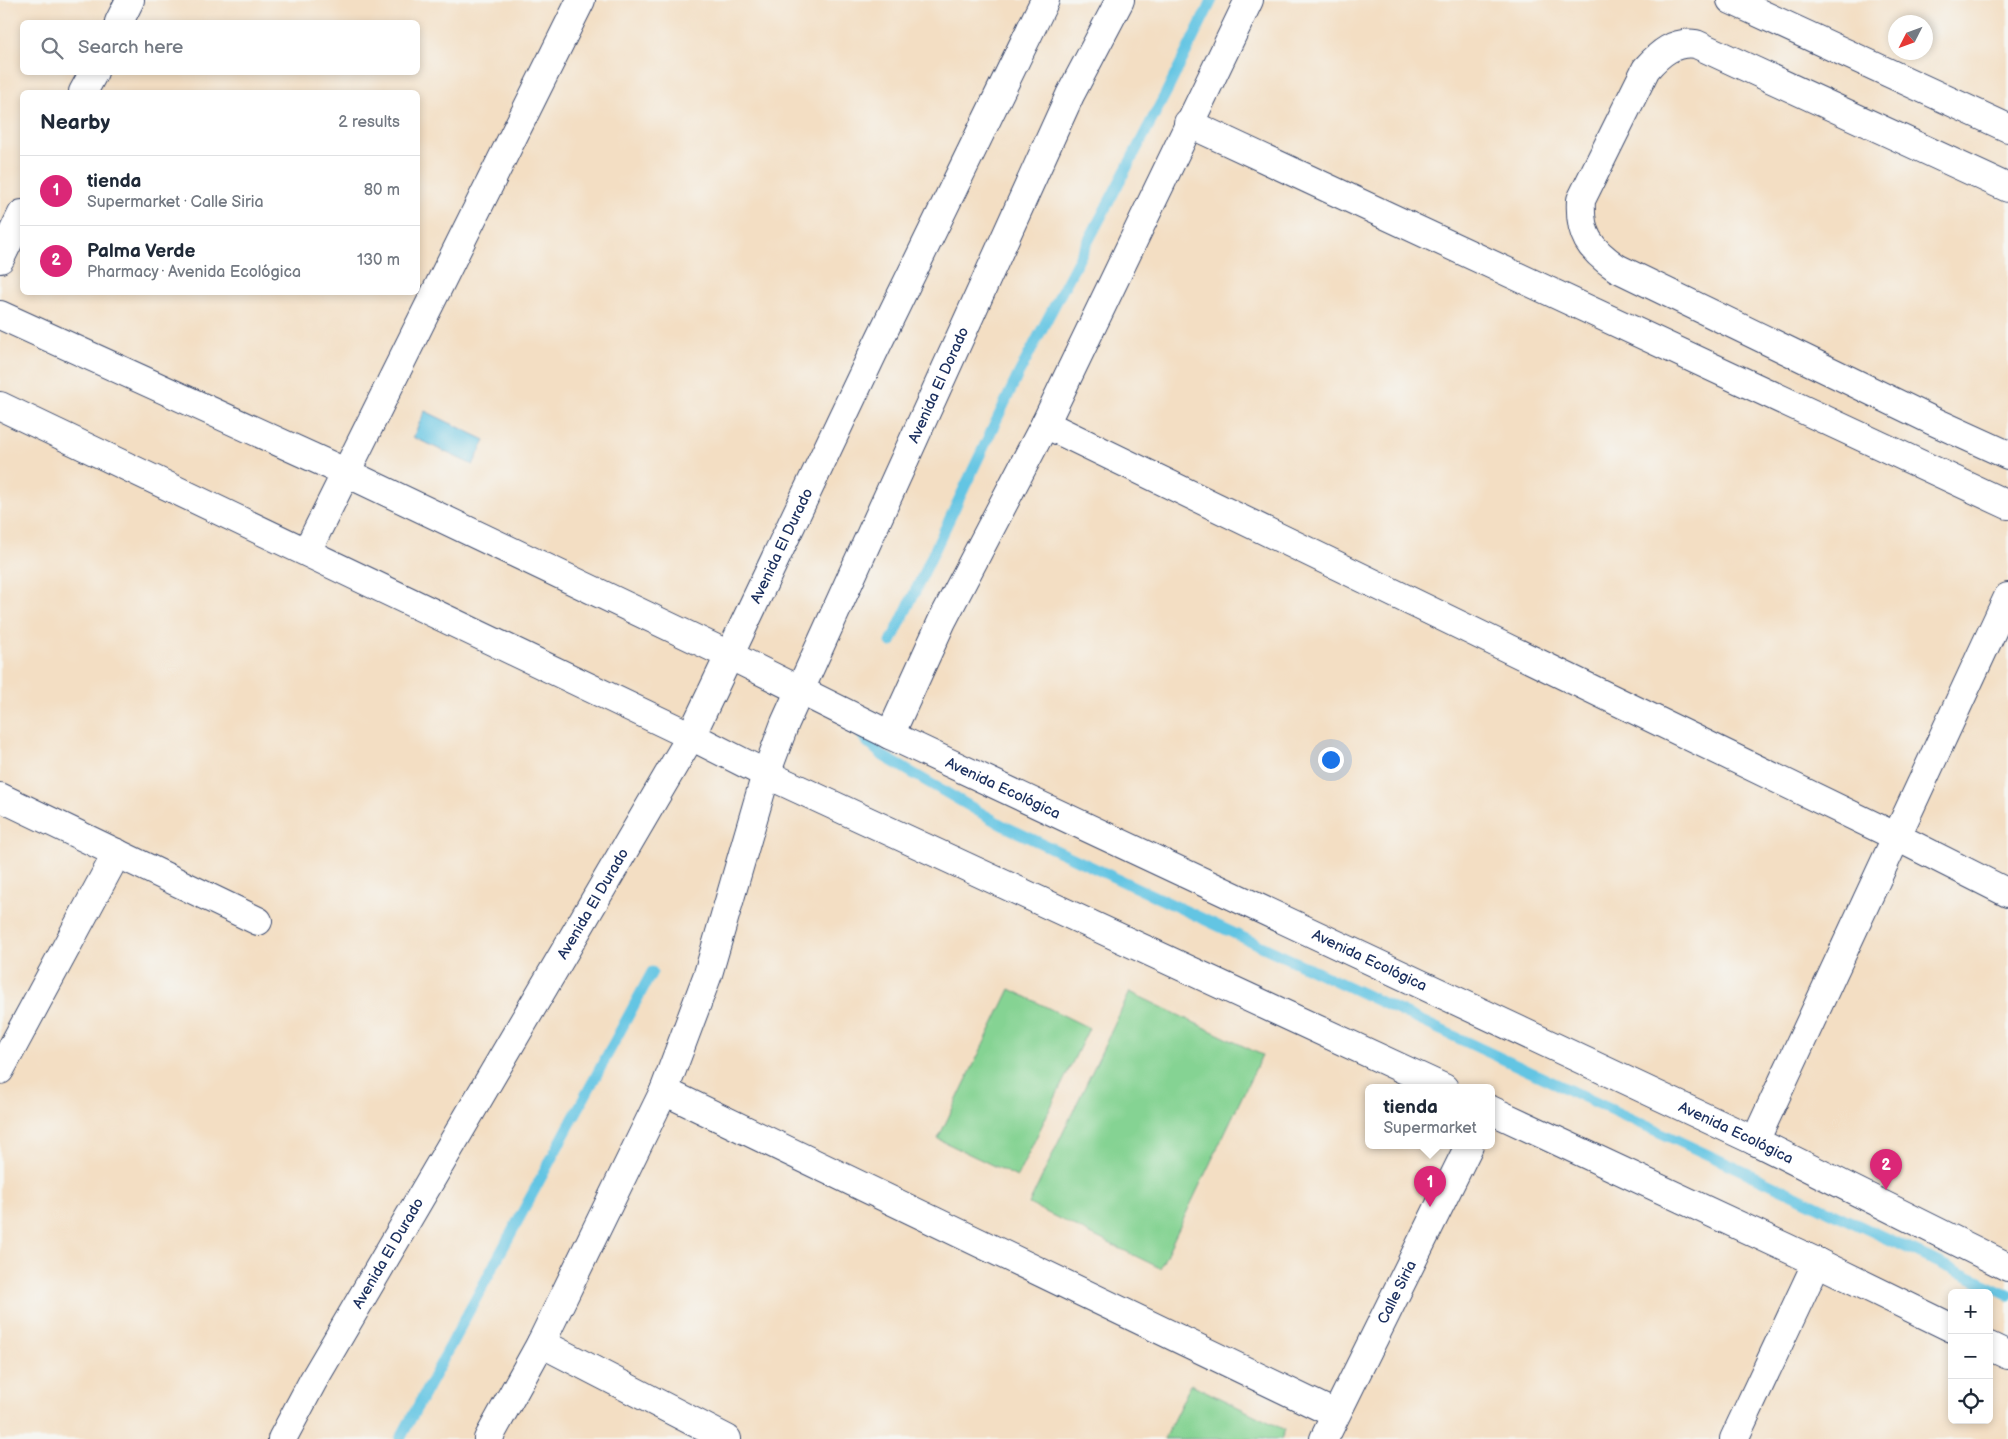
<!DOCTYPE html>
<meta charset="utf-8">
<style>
:root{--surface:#fff;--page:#f2f2f3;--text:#1f2937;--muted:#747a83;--line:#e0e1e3;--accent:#db2777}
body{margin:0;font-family:"Balsamiq Sans",sans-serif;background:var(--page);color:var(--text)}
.controls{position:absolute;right:15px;bottom:15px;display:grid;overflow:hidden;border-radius:8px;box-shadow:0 2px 8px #0003}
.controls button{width:45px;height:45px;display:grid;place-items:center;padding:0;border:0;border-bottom:1px solid var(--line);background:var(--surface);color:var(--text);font:25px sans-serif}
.compass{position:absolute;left:1888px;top:15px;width:45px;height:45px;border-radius:50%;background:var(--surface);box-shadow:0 2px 8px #0003;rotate:228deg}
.you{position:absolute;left:1330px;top:759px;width:18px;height:18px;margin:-12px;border:4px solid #fff;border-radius:50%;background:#1a73e8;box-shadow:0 0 0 8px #1a73e833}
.badge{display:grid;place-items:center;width:32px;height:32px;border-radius:50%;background:var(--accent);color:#fff;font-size:16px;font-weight:700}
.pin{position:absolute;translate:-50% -41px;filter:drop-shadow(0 1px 2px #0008)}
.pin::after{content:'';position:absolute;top:26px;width:18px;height:15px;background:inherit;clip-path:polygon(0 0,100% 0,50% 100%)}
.popup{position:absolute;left:1365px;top:1084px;width:130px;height:65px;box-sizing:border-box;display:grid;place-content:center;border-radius:8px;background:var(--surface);filter:drop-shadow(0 1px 4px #0005);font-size:16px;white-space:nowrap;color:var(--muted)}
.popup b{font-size:19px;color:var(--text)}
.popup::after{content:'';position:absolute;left:50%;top:100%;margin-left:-10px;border:10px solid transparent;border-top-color:var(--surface)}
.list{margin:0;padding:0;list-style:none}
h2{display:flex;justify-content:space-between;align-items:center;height:65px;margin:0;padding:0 20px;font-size:21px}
h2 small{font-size:16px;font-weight:400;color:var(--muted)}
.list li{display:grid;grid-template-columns:32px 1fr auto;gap:15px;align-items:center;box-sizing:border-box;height:70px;padding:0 20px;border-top:1px solid var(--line)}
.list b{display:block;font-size:19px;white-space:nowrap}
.list p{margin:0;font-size:16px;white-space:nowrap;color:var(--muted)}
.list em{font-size:16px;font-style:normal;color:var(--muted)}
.icon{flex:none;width:28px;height:28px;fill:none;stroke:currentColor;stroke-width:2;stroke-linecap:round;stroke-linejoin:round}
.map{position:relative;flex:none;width:2008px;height:1439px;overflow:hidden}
.search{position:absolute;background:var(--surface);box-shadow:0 2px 8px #0003;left:20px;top:20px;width:400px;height:55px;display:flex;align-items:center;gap:12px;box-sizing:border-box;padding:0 18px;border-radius:8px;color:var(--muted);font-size:19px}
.panel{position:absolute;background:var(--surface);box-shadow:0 2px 8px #0003;left:20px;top:90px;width:400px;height:205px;border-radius:8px}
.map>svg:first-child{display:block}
.green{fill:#85d393;stroke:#508178}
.water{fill:#64c5e3;stroke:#407aa0}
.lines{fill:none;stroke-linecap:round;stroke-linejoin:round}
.stream{stroke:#64c5e3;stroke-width:11}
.minor-casing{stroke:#3b496d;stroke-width:30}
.major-casing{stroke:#3b496d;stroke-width:30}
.minor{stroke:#fff;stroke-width:28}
.major{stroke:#fff;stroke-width:28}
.labels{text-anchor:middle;stroke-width:4.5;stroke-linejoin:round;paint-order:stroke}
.street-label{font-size:15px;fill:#1b2f5e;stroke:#f6f6f2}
</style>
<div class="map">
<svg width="2008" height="1439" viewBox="0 0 2008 1439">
<rect width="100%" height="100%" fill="#f6f6f2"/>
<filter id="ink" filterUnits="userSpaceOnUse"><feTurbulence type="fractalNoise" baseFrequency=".02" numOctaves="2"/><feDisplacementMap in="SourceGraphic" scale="10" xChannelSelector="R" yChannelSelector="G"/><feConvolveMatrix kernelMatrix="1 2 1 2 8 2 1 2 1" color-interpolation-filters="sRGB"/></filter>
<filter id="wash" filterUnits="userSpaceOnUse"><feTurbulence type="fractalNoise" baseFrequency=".0096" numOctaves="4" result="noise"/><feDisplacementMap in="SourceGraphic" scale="20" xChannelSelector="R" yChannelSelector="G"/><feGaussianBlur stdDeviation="1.12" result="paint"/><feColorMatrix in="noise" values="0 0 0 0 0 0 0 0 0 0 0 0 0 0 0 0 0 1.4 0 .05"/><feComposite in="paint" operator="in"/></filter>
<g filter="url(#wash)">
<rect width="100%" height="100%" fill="#f3dec3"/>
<!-- green -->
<path class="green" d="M1010 989 1089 1028 1017 1177 938 1139Z
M1130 992 1262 1055 1160 1268 1029 1204Z
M1191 1384 1285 1430 1281 1439H1164Z"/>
<!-- water -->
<path class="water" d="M425 411 485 440 473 465 413 437Z"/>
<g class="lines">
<!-- stream -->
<path class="stream" d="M891 642 1018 375 1166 93 1212 0
M857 727 866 741 883 756 1002 825 2008 1295
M400 1439 652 972"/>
</g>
</g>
<g filter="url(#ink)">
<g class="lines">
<defs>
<g id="minor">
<path d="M1731 0 2008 128"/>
<path d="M119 22 130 0"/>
<path d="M83 92 94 72"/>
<path d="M1188 123 2008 505"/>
<path d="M2008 188 1696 44C1674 41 1660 53 1646 69L1581 200C1579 234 1589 249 1617 268L1931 420 2008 455"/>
<path d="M0 259 22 214"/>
<path id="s1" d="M0 315 347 473 731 656 890 735 1755 1141 2008 1267"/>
<path d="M0 406 691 736 766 774 1444 1088"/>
<path d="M1045 424 1897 837 2008 893"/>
<path d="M307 551 581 0"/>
<path d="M890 735 942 621 1045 424 1249 0"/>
<path d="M0 797 258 921"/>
<path d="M0 1070 117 853"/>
<path d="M664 1091 1335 1414"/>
<path d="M1491 1110 1817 1262 1952 1328"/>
<path d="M1755 1141 2008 597"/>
<path d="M541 1343 727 1439"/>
<path d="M1989 1346 2008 1355"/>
<path id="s2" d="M1324 1439 1469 1146"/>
<path d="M1734 1439 1817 1262"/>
</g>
<g id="major">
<path id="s3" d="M282 1439 313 1381 691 736 873 353 1045 0"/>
<path id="s4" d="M488 1439 541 1343 664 1091 708 974 766 774 785 723 1070 95 1120 0"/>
</g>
</defs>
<!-- minor casing -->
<use href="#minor" class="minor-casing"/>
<!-- major casing -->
<use href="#major" class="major-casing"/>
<!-- minor -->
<use href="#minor" class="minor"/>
<!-- major -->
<use href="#major" class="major"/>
</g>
</g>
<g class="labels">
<!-- street labels -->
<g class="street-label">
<text dy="5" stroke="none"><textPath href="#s4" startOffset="1149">Avenida El Dorado</textPath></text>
<text dy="5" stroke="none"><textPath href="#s3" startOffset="1024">Avenida El Durado</textPath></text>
<text dy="5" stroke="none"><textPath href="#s1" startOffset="1109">Avenida Ecológica</textPath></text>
<text dy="5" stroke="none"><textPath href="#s3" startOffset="619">Avenida El Durado</textPath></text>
<text dy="5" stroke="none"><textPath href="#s1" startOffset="1514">Avenida Ecológica</textPath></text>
<text dy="5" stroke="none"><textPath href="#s1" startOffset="1919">Avenida Ecológica</textPath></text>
<text dy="5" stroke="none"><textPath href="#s3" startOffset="214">Avenida El Durado</textPath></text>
<text dy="5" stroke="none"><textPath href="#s2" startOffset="164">Calle Siria</textPath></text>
</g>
</g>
</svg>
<div class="controls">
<button>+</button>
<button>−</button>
<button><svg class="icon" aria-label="locate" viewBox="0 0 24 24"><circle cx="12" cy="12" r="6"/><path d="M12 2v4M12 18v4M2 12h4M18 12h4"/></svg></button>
</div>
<svg class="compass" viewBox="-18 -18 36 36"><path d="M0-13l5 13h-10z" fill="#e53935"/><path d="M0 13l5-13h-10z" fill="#747a83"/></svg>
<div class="you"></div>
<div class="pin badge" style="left:1430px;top:1207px">1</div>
<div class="popup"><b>tienda</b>Supermarket</div>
<div class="pin badge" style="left:1886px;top:1190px">2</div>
<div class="search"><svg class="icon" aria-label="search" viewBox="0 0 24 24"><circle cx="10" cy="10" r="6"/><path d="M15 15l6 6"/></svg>Search here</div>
<section class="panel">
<h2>Nearby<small>2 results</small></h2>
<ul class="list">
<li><span class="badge">1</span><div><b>tienda</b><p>Supermarket · Calle Siria</p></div><em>80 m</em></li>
<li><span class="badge">2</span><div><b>Palma Verde</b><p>Pharmacy · Avenida Ecológica</p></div><em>130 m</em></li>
</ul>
</section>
</div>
